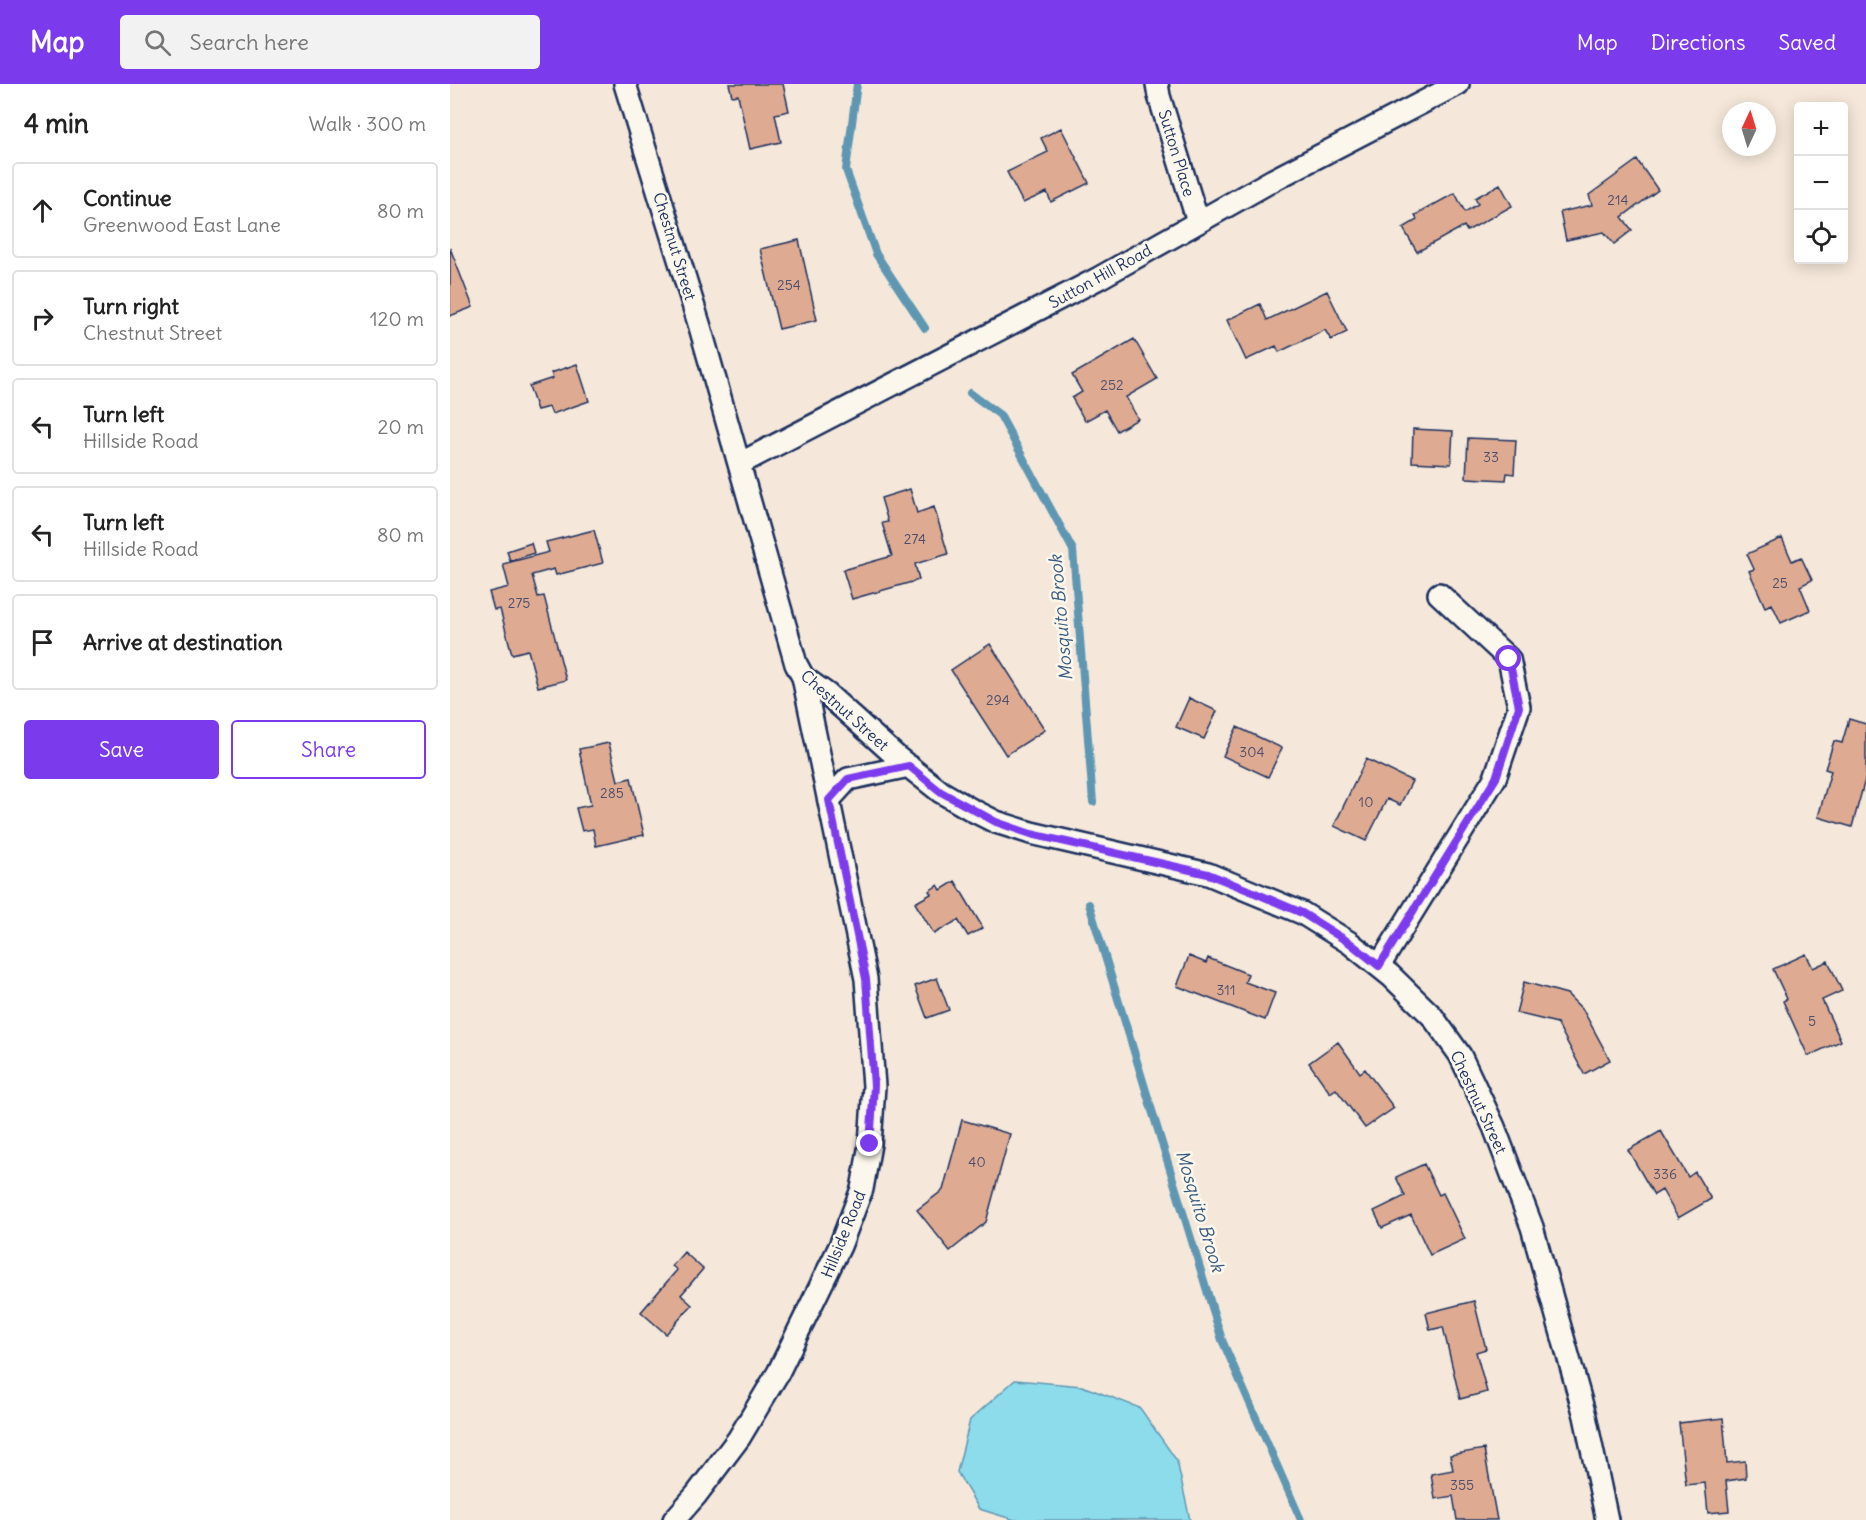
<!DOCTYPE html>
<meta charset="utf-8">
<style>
:root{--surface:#fff;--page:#f2f2f2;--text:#222;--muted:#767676;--line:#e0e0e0;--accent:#7c3aed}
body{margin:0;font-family:Delius,sans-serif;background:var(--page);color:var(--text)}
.controls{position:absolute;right:18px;top:18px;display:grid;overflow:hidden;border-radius:6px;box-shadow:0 3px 15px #0003}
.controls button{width:54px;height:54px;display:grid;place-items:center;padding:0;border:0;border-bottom:2px solid var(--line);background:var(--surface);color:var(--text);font:30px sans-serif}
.compass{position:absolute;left:1272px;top:18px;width:54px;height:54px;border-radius:50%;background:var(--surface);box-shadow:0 3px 15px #0003;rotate:4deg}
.stop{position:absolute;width:18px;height:18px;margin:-14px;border:4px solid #7c3aed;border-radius:50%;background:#fff}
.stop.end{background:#7c3aed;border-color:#fff;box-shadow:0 2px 6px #0008}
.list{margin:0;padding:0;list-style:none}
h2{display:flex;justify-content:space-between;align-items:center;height:78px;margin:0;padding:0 24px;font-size:26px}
h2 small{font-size:20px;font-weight:400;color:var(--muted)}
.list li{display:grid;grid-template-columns:39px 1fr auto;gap:18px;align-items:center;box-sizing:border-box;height:96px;margin:0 12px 12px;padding:0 12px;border:2px solid var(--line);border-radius:6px}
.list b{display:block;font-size:22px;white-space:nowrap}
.list p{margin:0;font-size:20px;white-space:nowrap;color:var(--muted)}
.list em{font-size:20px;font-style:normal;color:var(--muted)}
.actions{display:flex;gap:12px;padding:18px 24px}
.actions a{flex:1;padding:14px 0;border:2px solid var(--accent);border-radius:6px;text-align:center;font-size:21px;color:var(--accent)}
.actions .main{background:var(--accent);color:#fff}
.icon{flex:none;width:33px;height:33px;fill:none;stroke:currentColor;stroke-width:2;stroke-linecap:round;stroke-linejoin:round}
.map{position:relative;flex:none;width:1416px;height:1436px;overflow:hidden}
header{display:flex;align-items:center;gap:36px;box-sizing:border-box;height:84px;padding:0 30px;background:var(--accent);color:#fff}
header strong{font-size:28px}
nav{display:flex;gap:33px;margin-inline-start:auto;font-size:21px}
.search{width:420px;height:54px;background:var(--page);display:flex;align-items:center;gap:15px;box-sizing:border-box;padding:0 21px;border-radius:6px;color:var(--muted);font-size:22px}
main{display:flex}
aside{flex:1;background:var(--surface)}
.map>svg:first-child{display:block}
.water{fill:#8ddceb;stroke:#5f97b3;stroke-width:1.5}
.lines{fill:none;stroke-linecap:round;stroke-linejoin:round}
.stream{stroke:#5f97b3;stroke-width:8}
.building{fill:#deab92;stroke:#1b2f5e;stroke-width:1.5}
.street-casing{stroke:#1b2f5e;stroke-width:26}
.street{stroke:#fbf7ec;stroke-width:21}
.route{stroke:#7c3aed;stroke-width:8}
.labels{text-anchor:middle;stroke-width:5;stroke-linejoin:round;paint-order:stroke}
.number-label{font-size:14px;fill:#4c4e6b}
.street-label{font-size:16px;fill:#1b2f5e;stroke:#fbf7ec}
.water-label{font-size:18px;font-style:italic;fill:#385a81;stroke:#fbf7ec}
</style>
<header>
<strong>Map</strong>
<div class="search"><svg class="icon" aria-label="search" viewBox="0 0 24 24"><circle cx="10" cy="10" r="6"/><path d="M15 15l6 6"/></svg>Search here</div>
<nav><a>Map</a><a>Directions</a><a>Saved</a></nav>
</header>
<main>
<aside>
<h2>4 min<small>Walk · 300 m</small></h2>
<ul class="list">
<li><svg class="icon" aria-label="ahead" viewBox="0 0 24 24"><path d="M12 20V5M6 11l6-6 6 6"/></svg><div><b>Continue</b><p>Greenwood East Lane</p></div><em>80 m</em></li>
<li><svg class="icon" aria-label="right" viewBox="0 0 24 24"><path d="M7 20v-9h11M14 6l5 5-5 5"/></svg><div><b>Turn right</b><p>Chestnut Street</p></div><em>120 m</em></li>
<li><svg class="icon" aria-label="left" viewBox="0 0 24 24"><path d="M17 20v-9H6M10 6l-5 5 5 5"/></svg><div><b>Turn left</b><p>Hillside Road</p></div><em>20 m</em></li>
<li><svg class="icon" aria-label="left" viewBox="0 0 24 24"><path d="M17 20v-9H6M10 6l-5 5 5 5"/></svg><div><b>Turn left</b><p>Hillside Road</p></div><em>80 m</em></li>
<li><svg class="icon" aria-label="arrive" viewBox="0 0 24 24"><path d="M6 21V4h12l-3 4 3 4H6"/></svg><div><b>Arrive at destination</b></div></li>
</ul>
<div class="actions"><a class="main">Save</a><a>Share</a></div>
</aside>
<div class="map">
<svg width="1416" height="1436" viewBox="0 0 1416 1436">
<rect width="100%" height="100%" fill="#f5e8da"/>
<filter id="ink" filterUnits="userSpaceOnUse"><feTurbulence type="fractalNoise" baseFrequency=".0167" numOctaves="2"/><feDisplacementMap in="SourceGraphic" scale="12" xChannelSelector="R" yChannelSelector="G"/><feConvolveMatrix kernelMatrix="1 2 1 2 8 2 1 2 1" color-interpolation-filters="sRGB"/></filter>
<g filter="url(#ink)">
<!-- water -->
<path class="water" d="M565 1296 632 1302 690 1324 727 1377 740 1436H565L529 1425 507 1388 520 1336Z"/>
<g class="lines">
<!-- stream -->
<path class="stream" d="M407 0 396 86 426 170 475 244
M520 309 550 331 623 466 643 718
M639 820 772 1256 851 1436"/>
</g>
<!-- building -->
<path class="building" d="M279 0H333L339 27 325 30 331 58 300 65 288 11 282 12Z
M611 44 639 99 601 118 597 108 573 119 557 88 598 68 591 54Z
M1187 76 1208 106 1172 133 1182 146 1164 160 1154 148 1116 156 1110 128 1142 121 1139 111Z
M1050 100 1062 122 1017 147 1014 142 967 168 953 144 967 136 965 131 1005 109 1015 128 1028 120 1025 114Z
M349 156 367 236 329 245 310 165Z
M0 164 23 223 0 232Z
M877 207 897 248 881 256 875 246 829 268 826 262 796 276 777 236 810 220 817 236Z
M684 255 707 295 676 313 688 335 667 347 655 326 635 337 622 314 632 308 622 291Z
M127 280 139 317 102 330 99 323 87 326 79 302 103 294 101 289Z
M963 345 1003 347 1001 380 962 378Z
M1018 354 1066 356 1064 390 1057 389 1056 396 1016 394Z
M460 405 467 429 484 423 498 470 465 480 469 496 402 515 393 486 442 472 432 439 438 438 431 414Z
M144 446 153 479 106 491 104 485 82 491 88 513 94 512 116 596 88 603 78 566 62 570 50 525 44 526 39 508 59 503 53 480 99 468 96 458Z
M1332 454 1342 477 1351 473 1362 496 1350 502 1360 526 1331 539 1322 520 1315 523 1299 487 1304 485 1297 470Z
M81 459 84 469 60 477 57 467Z
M540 560 595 646 556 671 501 586Z
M739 614 767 627 754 655 726 643Z
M1399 635 1416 640V692L1402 743 1368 733 1381 687 1375 685 1384 657 1392 659Z
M787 643 832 664 818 693 773 672Z
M159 659 168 697 181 694 194 751 146 762 143 745 132 747 126 724 141 721 129 665Z
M916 675 962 697 950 721 937 715 916 757 884 742Z
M505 797 533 844 518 852 508 836 484 850 465 819 481 810 479 807 488 801 491 806Z
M1356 870 1363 884 1378 877 1392 907 1372 916 1391 957 1358 972 1333 917 1337 915 1323 885Z
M739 872 756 879 758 874 798 890 795 898 825 909 815 936 727 902Z
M487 894 499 926 477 934 465 902Z
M1074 898 1117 910 1133 926 1160 976 1134 990 1107 939 1066 929Z
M888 958 910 989 915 985 944 1024 915 1044 886 1005 880 1009 859 979Z
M512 1036 560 1050 536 1138 500 1167 467 1126 493 1106Z
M1211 1047 1238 1093 1245 1088 1261 1115 1228 1134 1212 1106 1204 1111 1178 1066Z
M974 1080 989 1111 993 1109 1015 1155 980 1171 961 1131 932 1144 924 1127 955 1112 946 1093Z
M234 1168 253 1185 231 1211 242 1221 216 1250 191 1228 227 1186 222 1182Z
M1024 1217 1036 1265 1026 1268 1037 1308 1010 1315 993 1243 980 1246 976 1229Z
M1273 1334 1277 1379 1295 1377 1296 1394 1276 1397 1279 1427 1258 1429 1255 1399 1236 1401 1229 1339Z
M1034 1365 1047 1436H1007L1003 1412 985 1415 981 1390 1003 1386 1000 1371Z"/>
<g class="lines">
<defs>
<path id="street" d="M175 0 250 243 346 580 353 593 377 610 448 674 491 708 522 726 546 738 581 749 758 790 852 829 900 859 941 892 982 932 1010 971 1044 1043 1082 1143 1135 1332 1157 1436
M707 0 709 12 748 138
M289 380 649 194 823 96 1008 0
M379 716 398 695 459 682
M929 882 1045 694 1069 623 1059 575 989 510
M224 1436 246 1411 289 1354 328 1289 390 1162 412 1105 420 1060 424 1002 416 895 353 593"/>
</defs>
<!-- street casing -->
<use href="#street" class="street-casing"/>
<!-- street -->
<use href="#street" class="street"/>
</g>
</g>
<g class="lines" filter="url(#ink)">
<!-- route -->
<path class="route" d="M420 1060 424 1002 416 895 379 716 398 695 459 682 491 708 546 738 581 750 758 790 798 806 852 829 900 859 929 882 1046 694 1069 623 1059 575"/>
</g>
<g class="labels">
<!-- number labels -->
<g class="number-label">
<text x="1168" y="121">214</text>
<text x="339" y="206">254</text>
<text x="662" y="306">252</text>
<text x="1041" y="378">33</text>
<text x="465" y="460">274</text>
<text x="1330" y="504">25</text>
<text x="69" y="524">275</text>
<text x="548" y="621">294</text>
<text x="802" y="673">304</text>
<text x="162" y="714">285</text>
<text x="916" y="723">10</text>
<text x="776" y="911">311</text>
<text x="1362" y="942">5</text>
<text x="527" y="1083">40</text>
<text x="1215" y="1095">336</text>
<text x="1012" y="1406">355</text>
</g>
<!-- street labels -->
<g class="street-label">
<text transform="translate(727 69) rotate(73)" y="6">Sutton Place</text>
<text transform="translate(225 162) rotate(73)" y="6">Chestnut Street</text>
<text transform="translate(650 192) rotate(-29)" y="6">Sutton Hill Road</text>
<text transform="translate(395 626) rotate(42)" y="6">Chestnut Street</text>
<text transform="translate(1029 1018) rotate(65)" y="6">Chestnut Street</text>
<text transform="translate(393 1150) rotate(-68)" y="6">Hillside Road</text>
</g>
<!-- water labels -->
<g class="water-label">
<text transform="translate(611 534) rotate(-95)" y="6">Mosquito Brook</text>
<text transform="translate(750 1127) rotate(73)" y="6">Mosquito Brook</text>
</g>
</g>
</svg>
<div class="controls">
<button>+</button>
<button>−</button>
<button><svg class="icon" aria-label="locate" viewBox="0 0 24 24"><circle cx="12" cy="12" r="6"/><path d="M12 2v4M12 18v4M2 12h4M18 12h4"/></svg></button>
</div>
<svg class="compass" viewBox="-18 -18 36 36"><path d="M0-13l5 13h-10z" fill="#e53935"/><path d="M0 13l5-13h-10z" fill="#767676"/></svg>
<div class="stop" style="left:1059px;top:575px"></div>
<div class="stop end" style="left:420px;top:1060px"></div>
</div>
</main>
